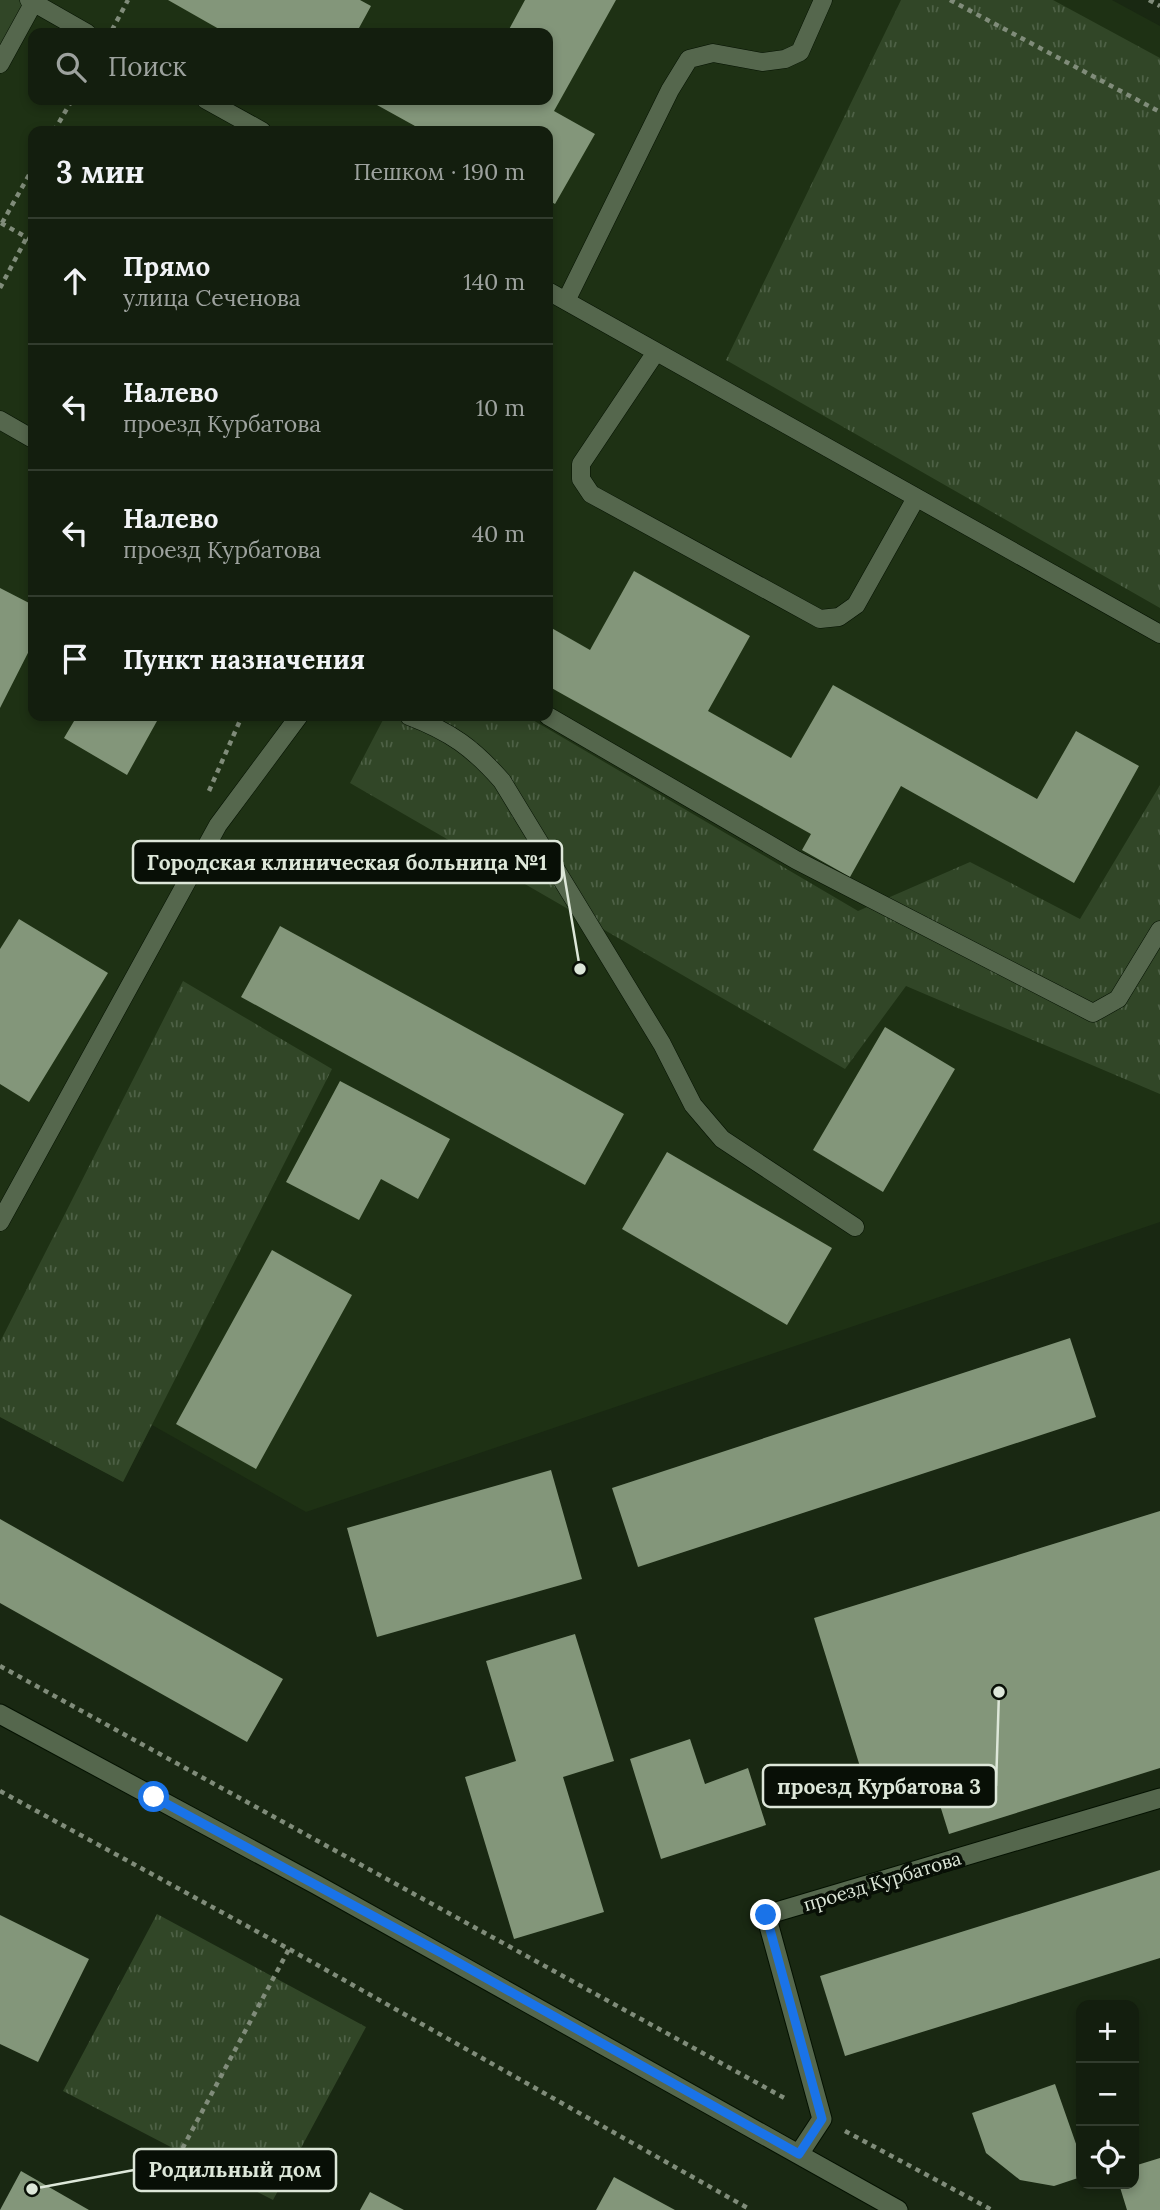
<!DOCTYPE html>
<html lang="ru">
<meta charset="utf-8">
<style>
:root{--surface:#131e0e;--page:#202b1c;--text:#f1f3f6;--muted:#9da29e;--line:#323c2e}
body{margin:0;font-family:Lora,serif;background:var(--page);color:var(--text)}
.controls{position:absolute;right:21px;bottom:21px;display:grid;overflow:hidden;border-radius:14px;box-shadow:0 4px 10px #0003}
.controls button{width:63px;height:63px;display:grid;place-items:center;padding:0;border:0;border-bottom:2px solid var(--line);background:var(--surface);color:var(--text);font:35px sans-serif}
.stop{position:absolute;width:21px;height:21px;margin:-16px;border:5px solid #1a73e8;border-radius:50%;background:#fff}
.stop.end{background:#1a73e8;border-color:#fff;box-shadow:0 2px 7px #0008}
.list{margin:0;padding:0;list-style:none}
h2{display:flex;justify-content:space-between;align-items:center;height:91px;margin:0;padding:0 28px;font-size:30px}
h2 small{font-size:23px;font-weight:400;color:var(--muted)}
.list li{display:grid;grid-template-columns:46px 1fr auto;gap:21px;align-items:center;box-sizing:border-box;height:126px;padding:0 28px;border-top:2px solid var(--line)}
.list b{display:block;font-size:26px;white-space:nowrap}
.list p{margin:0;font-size:23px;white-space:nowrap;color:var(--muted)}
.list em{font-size:23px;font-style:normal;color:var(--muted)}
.icon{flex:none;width:38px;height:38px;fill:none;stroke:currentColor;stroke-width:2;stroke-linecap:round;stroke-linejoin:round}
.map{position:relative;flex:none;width:1160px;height:2210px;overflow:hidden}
.search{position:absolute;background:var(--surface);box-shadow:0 4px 10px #0003;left:28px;top:28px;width:525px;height:77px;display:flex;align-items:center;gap:18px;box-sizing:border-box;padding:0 24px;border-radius:14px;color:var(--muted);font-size:26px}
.panel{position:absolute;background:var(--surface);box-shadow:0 4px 10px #0003;left:28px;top:126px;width:525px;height:595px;border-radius:14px}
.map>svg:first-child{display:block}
.built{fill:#1e3114;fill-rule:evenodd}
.grass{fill:#314627}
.park{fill:url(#park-tufts)}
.building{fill:#83967a}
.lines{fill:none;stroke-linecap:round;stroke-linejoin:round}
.service-casing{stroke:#041100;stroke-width:19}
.minor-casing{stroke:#041100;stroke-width:21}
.path{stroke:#808c7a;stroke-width:4.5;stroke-dasharray:5 5;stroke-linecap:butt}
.service{stroke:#55674d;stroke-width:18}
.minor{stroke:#55674d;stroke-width:19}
.route{stroke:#1a73e8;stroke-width:9}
.labels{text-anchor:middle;stroke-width:7;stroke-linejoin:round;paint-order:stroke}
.street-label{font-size:19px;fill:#dde7d9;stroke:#080f06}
.leader{fill:none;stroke:#dde7d9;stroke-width:2.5}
.callout-dot{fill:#dde7d9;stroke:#080f06;stroke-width:2.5}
.callout{fill:#080f06;stroke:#dde7d9;stroke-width:2.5}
.callout-label{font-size:21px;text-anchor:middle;font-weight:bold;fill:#dde7d9}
</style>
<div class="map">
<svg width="1160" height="2210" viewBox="0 0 1160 2210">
<defs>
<pattern id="park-tufts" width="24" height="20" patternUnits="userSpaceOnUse" patternTransform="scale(1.75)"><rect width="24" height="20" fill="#314627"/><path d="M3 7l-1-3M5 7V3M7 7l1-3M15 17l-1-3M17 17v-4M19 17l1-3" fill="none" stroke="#4e6146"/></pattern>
</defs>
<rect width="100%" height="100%" fill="#192812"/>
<!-- built -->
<path class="built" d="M0 0H1112L1160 26V1222L306 1512 152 1425 123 1482 0 1417ZM33 33H548V100H33ZM33 131H548V716H33Z"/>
<!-- grass -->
<path class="grass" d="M0 0H29L0 64Z"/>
<!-- park -->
<path class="park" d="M901 0H1053L1160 58V608L726 360Z
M385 716H526L858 911 970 862 1080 919 1160 785V1094L906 986 845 1069 350 783Z
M183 981 332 1069 123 1482 0 1417V1342Z
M157 1914 366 2027 273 2200 63 2091Z"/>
<!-- building -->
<path class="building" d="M168 0H360L371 6 359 28 369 33H226Z
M525 0H616L554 111 595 134 555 204 548 200V131H424L368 100H548V33H507Z
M634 571 750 636 708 711 791 758 833 685 1037 799 1076 731 1139 766 1074 883 901 786 850 877 802 850 811 834 548 686V626L590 650Z
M0 588 33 605V643L0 708Z
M77 716H148L157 721 127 775 64 738Z
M19 919 108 973 29 1102 0 1084V949Z
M280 926 624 1114 585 1185 241 997Z
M885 1027 955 1069 883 1192 813 1150Z
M340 1081 450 1139 418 1199 381 1179 359 1220 286 1182Z
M667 1152 832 1248 787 1325 622 1229Z
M272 1250 352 1295 256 1469 176 1424Z
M1070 1338 1096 1417 638 1567 612 1488Z
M551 1470 582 1579 377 1637 347 1528Z
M1160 1511V1768L949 1834 928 1767 866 1786 814 1618Z
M0 1519 283 1679 247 1742 0 1603Z
M575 1634 614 1761 563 1777 604 1912 514 1939 465 1777 516 1761 486 1661Z
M690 1739 705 1784 748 1768 766 1825 661 1859 630 1759Z
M1160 1870V1958L845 2056 820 1976Z
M0 1915 89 1959 38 2062 0 2044Z
M1055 2084 1081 2158V2177L1054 2186 1020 2180 986 2153 972 2113Z
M1160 2158V2210H1127L1119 2184H1134V2166Z
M21 2171 89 2210H0Z
M614 2177 675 2210H596Z
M370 2192 404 2210H360Z"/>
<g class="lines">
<defs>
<path id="service" d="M29 0 87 33
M0 64 34 2
M206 100 262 131
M548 291 1160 634
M566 301 670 90 689 59 713 53 762 62 785 59 800 52 823 0
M656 352 581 464V479L591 494 820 619 839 617 856 605 916 498
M0 420 33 439
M409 716C451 732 473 748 502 781L662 1044 693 1105 722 1139 855 1227
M548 716 796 860 1093 1013 1118 999 1160 930
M0 1222 218 825 299 716"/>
<path id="minor" d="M0 1714 317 1885 898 2210
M799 2154 822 2119 766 1915 1160 1798"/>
</defs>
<!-- service casing -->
<use href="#service" class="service-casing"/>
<!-- minor casing -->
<use href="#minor" class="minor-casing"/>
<!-- path -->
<path class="path" d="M950 0 1160 112
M1149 0 1160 6
M112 30 128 0
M54 131 72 100
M1 223 33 241
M2 223 33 168
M0 288 27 237
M209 791 242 716
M0 1666 788 2100
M0 1791 289 1949 751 2210
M845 2131 992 2210
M173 2166 289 1949"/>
<!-- service -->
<use href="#service" class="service"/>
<!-- minor -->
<use href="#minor" class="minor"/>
</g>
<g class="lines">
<!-- route -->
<path class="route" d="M154 1797 445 1955 799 2154 822 2119 766 1915"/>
</g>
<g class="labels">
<!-- street labels -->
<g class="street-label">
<text transform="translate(882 1881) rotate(-17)" y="7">проезд Курбатова</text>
</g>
</g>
<!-- callouts -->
<path class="leader" d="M580 969L562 862M999 1692L996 1786M32 2189L134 2170"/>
<g class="callout-dot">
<circle cx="580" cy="969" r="7"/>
<circle cx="999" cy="1692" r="7"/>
<circle cx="32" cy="2189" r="7"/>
</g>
<g class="callout">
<rect x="133" y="841" width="429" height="42" rx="7"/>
<rect x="763" y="1765" width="233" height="42" rx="7"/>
<rect x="134" y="2149" width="202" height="42" rx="7"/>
</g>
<g class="callout-label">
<text x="347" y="870">Городская клиническая больница №1</text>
<text x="879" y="1794">проезд Курбатова 3</text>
<text x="235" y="2177">Родильный дом</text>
</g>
</svg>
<div class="controls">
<button>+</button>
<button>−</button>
<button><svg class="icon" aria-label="locate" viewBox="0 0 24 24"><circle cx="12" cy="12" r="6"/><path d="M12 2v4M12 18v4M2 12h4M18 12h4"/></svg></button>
</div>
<div class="stop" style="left:154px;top:1797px"></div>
<div class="stop end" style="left:766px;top:1915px"></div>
<div class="search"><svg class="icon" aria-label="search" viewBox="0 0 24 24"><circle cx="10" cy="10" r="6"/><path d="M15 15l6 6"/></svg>Поиск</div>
<section class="panel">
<h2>3 мин<small>Пешком · 190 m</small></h2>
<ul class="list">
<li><svg class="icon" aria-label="ahead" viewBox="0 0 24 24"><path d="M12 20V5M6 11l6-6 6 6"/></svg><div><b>Прямо</b><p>улица Сеченова</p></div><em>140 m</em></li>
<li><svg class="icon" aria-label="left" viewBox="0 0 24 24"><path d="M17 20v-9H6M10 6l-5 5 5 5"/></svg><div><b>Налево</b><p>проезд Курбатова</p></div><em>10 m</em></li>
<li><svg class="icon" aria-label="left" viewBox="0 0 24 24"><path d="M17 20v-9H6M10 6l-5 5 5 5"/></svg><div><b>Налево</b><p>проезд Курбатова</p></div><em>40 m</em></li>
<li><svg class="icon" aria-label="arrive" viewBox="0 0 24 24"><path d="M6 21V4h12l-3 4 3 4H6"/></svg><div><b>Пункт назначения</b></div></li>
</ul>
</section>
</div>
